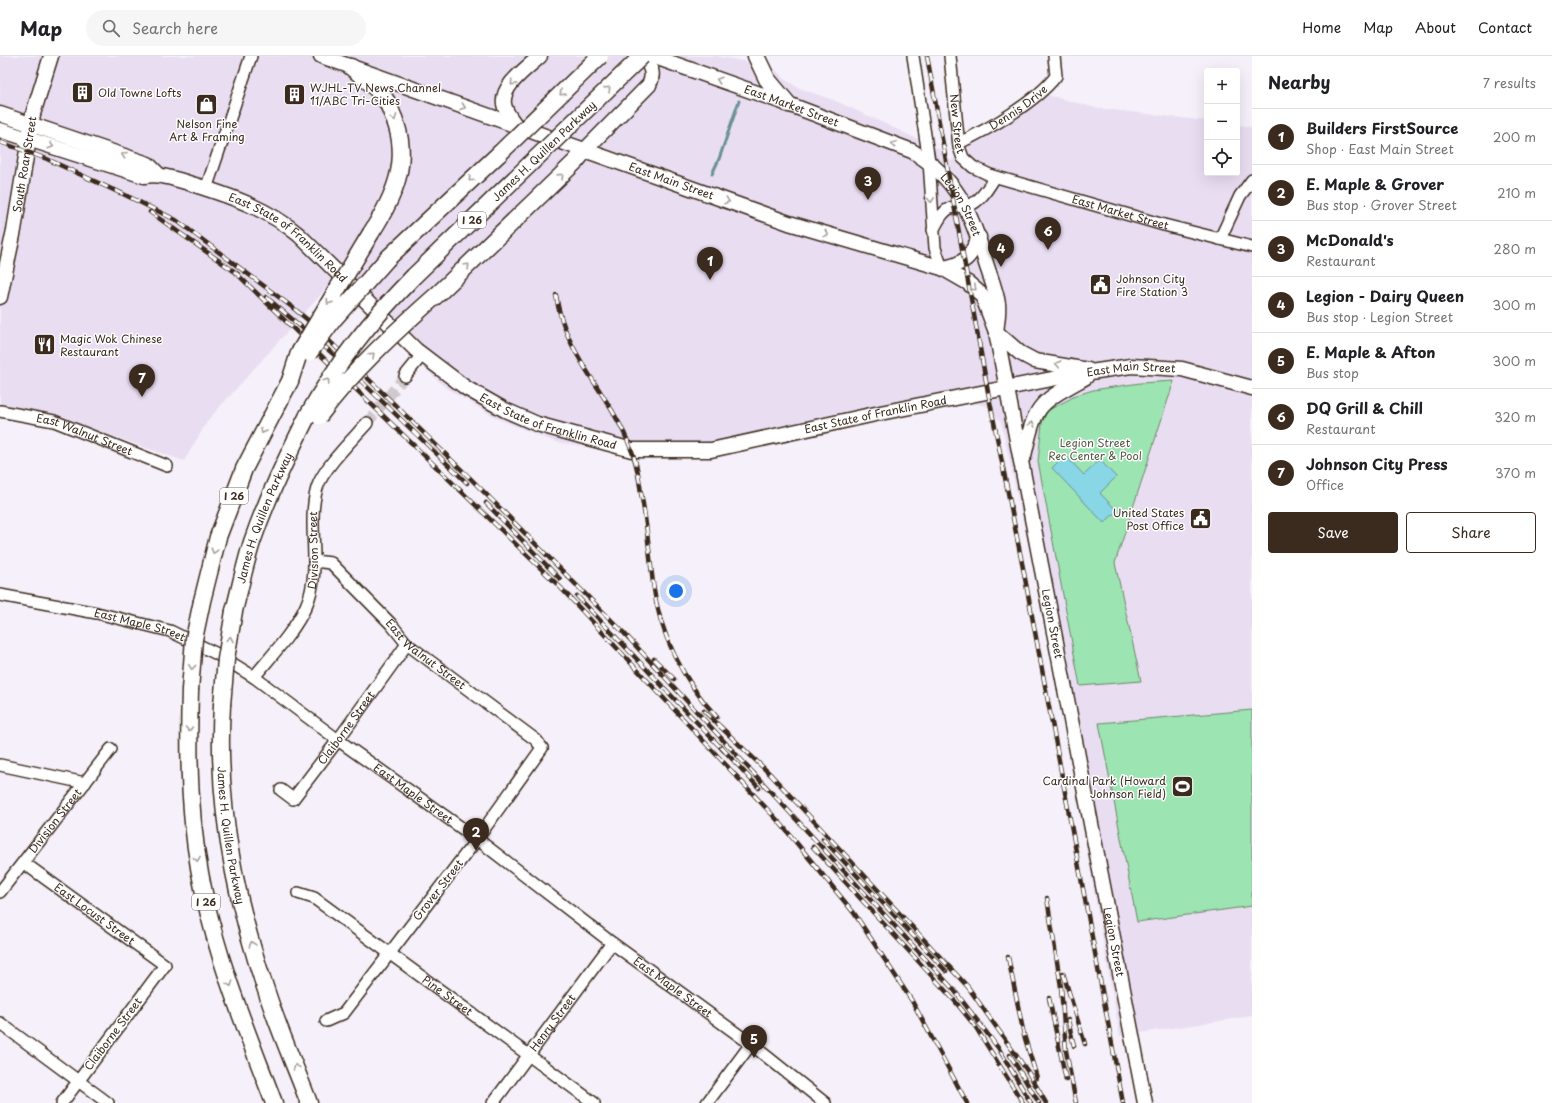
<!DOCTYPE html>
<meta charset="utf-8">
<style>
:root{--surface:#fff;--page:#f6f6f6;--text:#202124;--muted:#757577;--line:#e0e0e0;--accent:#3b2a1e}
body{margin:0;font-family:"Playpen Sans",sans-serif;background:var(--page);color:var(--text)}
.controls{position:absolute;right:12px;top:12px;display:grid;overflow:hidden;border-radius:4px;box-shadow:0 4px 16px #0002}
.controls button{width:36px;height:36px;display:grid;place-items:center;padding:0;border:0;border-bottom:1px solid var(--line);background:var(--surface);color:var(--text);font:20px sans-serif}
.you{position:absolute;left:676px;top:535px;width:14px;height:14px;margin:-10px;border:3px solid #fff;border-radius:50%;background:#1a73e8;box-shadow:0 0 0 6px #1a73e833}
.badge{display:grid;place-items:center;width:26px;height:26px;border-radius:50%;background:var(--accent);color:#fff;font-size:13px;font-weight:700}
.pin{position:absolute;translate:-50% -33px;filter:drop-shadow(0 1px 2px #0008)}
.pin::after{content:'';position:absolute;top:21px;width:14px;height:12px;background:inherit;clip-path:polygon(0 0,100% 0,50% 100%)}
.list{margin:0;padding:0;list-style:none}
h2{display:flex;justify-content:space-between;align-items:center;height:52px;margin:0;padding:0 16px;font-size:17px}
h2 small{font-size:13px;font-weight:400;color:var(--muted)}
.list li{display:grid;grid-template-columns:26px 1fr auto;gap:12px;align-items:center;box-sizing:border-box;height:56px;padding:0 16px;border-top:1px solid var(--line)}
.list b{display:block;font-size:15px;white-space:nowrap}
.list p{margin:0;font-size:13px;white-space:nowrap;color:var(--muted)}
.list em{font-size:13px;font-style:normal;color:var(--muted)}
.actions{display:flex;gap:8px;padding:12px 16px}
.actions a{flex:1;padding:9px 0;border:1px solid var(--accent);border-radius:4px;text-align:center;font-size:14px;color:var(--accent)}
.actions .main{background:var(--accent);color:#fff}
.icon{flex:none;width:22px;height:22px;fill:none;stroke:currentColor;stroke-width:2;stroke-linecap:round;stroke-linejoin:round}
.map{position:relative;flex:none;width:1252px;height:1047px;overflow:hidden}
header{display:flex;align-items:center;gap:24px;box-sizing:border-box;height:56px;padding:0 20px;background:var(--surface);border-bottom:1px solid var(--line)}
header strong{font-size:19px}
nav{display:flex;gap:22px;margin-inline-start:auto;font-size:14px}
.search{width:280px;height:36px;background:var(--page);display:flex;align-items:center;gap:10px;box-sizing:border-box;padding:0 14px;border-radius:22px;color:var(--muted);font-size:15px}
main{display:flex}
aside{flex:1;background:var(--surface)}
.map>svg:first-child{display:block}
.built{fill:#e9ddf2}
.green{fill:#9ce4b2;stroke:#6c8768}
.water{fill:#88d6e6;stroke:#699196}
.lines{fill:none;stroke-linecap:round;stroke-linejoin:round}
.stream{stroke:#699196;stroke-width:3}
.minor-tunnel{stroke:#d0c8cd;stroke-width:11;stroke-dasharray:11 5.5;stroke-linecap:butt}
.minor-casing{stroke:#3b2a1e;stroke-width:14}
.major-casing{stroke:#3b2a1e;stroke-width:17}
.highway-casing{stroke:#3b2a1e;stroke-width:19}
.minor{stroke:#fff;stroke-width:11}
.major{stroke:#fff;stroke-width:14}
.highway{stroke:#fff;stroke-width:16}
.rail-casing{stroke:#3b2a1e;stroke-width:4.5}
.rail{stroke:#fff;stroke-width:3;stroke-dasharray:9;stroke-linecap:butt}
.highway-bridge-casing{stroke:#3b2a1e;stroke-width:19;stroke-linecap:butt}
.highway-bridge{stroke:#fff;stroke-width:16}
.oneway{stroke:#a79f9a}
.labels{text-anchor:middle;stroke-width:3;stroke-linejoin:round;paint-order:stroke}
.shield{fill:#fff;stroke:#766a62;stroke-width:1}
.shield-label{font-size:10px;font-weight:bold;fill:#3b2a1e}
.poi-label{font-size:11px;fill:#3b2a1e;stroke:#fff;text-anchor:start}
.street-label{font-size:11px;fill:#3b2a1e;stroke:#fff}
.park-label{font-size:11px;fill:#535843;stroke:#fff}
</style>
<header>
<strong>Map</strong>
<div class="search"><svg class="icon" aria-label="search" viewBox="0 0 24 24"><circle cx="10" cy="10" r="6"/><path d="M15 15l6 6"/></svg>Search here</div>
<nav><a>Home</a><a>Map</a><a>About</a><a>Contact</a></nav>
</header>
<main>
<div class="map">
<svg width="1252" height="1047" viewBox="0 0 1252 1047">
<rect width="100%" height="100%" fill="#f5f0f9"/>
<filter id="ink" filterUnits="userSpaceOnUse"><feTurbulence type="fractalNoise" baseFrequency=".025" numOctaves="2"/><feDisplacementMap in="SourceGraphic" scale="8" xChannelSelector="R" yChannelSelector="G"/><feConvolveMatrix kernelMatrix="1 2 1 2 8 2 1 2 1" color-interpolation-filters="sRGB"/></filter>
<g filter="url(#ink)">
<!-- built -->
<path class="built" d="M0 0H716L773 11 784 23 799 32 838 46 939 93 951 105 970 89 1047 39 1096 52 1207 65V117H1237V69L1252 71V960L1120 980 1048 578 1001 366 987 350 973 347 716 398 608 394 555 386 498 363 445 331 332 226 208 364 184 405 72 366 0 349Z"/>
<!-- green -->
<path class="green" d="M1174 325 1115 507 1141 625 1080 630 1038 405 1042 367 1047 355 1077 339 1093 334 1140 327Z
M1252 654V850L1137 866 1099 667Z"/>
<!-- water -->
<path class="water" d="M1065 399 1084 419 1100 404 1116 421 1100 437 1117 455 1104 467 1052 412Z"/>
<g class="lines">
<!-- stream -->
<path class="stream" d="M712 118 719 103 739 45"/>
<!-- minor-tunnel -->
<path class="minor-tunnel" d="M367 367 405 320"/>
<defs>
<g id="minor">
<path d="M913 0 929 105 935 192 942 212"/>
<path id="s1" d="M950 0 959 91 963 102 973 111 990 119 1164 169 1252 191"/>
<path id="s2" d="M959 87C989 73 1036 46 1056 20L1054 0"/>
<path d="M206 133 251 0"/>
<path d="M933 174C938 166 942 154 953 151 957 149 963 152 968 150 981 145 988 132 995 121"/>
<path d="M1220 183 1240 140 1252 124"/>
<path d="M405 320 422 299"/>
<path id="s3" d="M0 355 54 365 167 410"/>
<path id="s4" d="M314 505 331 507 391 568 407 588 536 684 542 692 477 783 344 957 326 965"/>
<path id="s5" d="M0 539 97 557 170 575 217 598 254 621 338 684 477 783 612 887 751 988 825 1047"/>
<path id="s6" d="M254 621C272 599 294 576 306 550 323 513 306 470 317 432 323 412 352 384 367 367"/>
<path d="M0 709 85 727"/>
<path id="s7" d="M281 734 293 743 338 684 407 588"/>
<path id="s8" d="M24 807 165 909 62 1047"/>
<path id="s9" d="M0 836 111 693"/>
<path id="s10" d="M298 837 314 842 594 1047"/>
<path d="M0 967 108 1047"/>
<path id="s11" d="M493 1047 612 887"/>
<path d="M707 1047 751 988"/>
</g>
<g id="major">
<path id="s12" d="M321 0 789 167 942 212 968 227 982 239 996 276 1020 297 1035 305 1088 314"/>
<path id="s13" d="M652 0 788 48 912 95C956 121 971 156 985 204 989 218 996 233 998 248 999 257 997 267 996 276L1145 1047"/>
<path d="M0 58 148 108 158 118"/>
<path d="M516 70C512 64 505 56 504 48 501 29 529 11 540 0"/>
<path id="s14" d="M0 74 144 120C162 117 178 124 195 129 233 141 268 153 299 179L416 294 466 332 505 354 537 368 632 394H711L880 357 1077 318 1131 310 1182 313 1252 332"/>
<path d="M585 94 649 29C655 17 650 11 645 0"/>
<path d="M942 212C964 209 971 201 979 181"/>
<path id="s15" d="M0 241 14 174 33 58 51 0"/>
<path d="M1024 400C1036 346 1038 348 1086 321"/>
</g>
<g id="highway">
<path d="M756 0 767 23 788 48"/>
<path d="M351 11C363 21 376 30 385 43 389 48 391 56 394 62 411 105 394 141 371 177"/>
<path d="M388 202 500 97"/>
<path d="M414 220 529 109"/>
<path d="M439 237 576 105 585 94"/>
<path d="M202 545 218 481 244 413 290 325"/>
<path id="s16" d="M234 555C240 532 245 508 252 486 267 442 287 401 308 359"/>
<path d="M190 634C188 702 189 770 204 837 219 909 248 978 274 1047"/>
<path id="s17" d="M222 649C216 747 235 845 267 937 279 974 295 1010 309 1047"/>
</g>
</defs>
<!-- minor casing -->
<use href="#minor" class="minor-casing"/>
<!-- major casing -->
<use href="#major" class="major-casing"/>
<!-- highway casing -->
<use href="#highway" class="highway-casing"/>
<!-- minor -->
<use href="#minor" class="minor"/>
<!-- major -->
<use href="#major" class="major"/>
<!-- highway -->
<use href="#highway" class="highway"/>
<defs>
<path id="rail" d="M927 0 988 336 1024 517 1123 1047
M0 86 47 103 120 137
M115 134 176 164 292 251 309 265 471 423 623 576 954 934 999 993 1031 1047
M150 156 238 218
M234 215 560 531 781 768 854 857 912 945 967 1047
M556 239C565 301 610 337 631 393 637 407 639 422 641 437 647 467 649 496 653 527 659 577 683 625 717 661
M266 241 332 297 467 427
M486 447 560 523
M577 540 724 695
M654 603 674 623
M704 655 771 719 968 931 1028 1016 1046 1047
M721 691 759 732
M823 783 946 915
M813 791 954 944 975 970 1023 1047
M1047 842 1061 931 1066 995 1076 1047
M1008 901 1024 979 1037 1022
M1063 917 1085 988
M1049 942 1066 1024
M1068 964 1074 990
M1010 999 1039 1047"/>
</defs>
<!-- rail casing -->
<use href="#rail" class="rail-casing"/>
<!-- rail -->
<use href="#rail" class="rail"/>
<defs>
<path id="highway-bridge" d="M500 97 600 0
M529 109 642 0
M309 297 333 264 388 202
M290 325 299 297 371 177
M308 359C338 305 370 265 414 220
M319 360C353 314 396 275 439 237
M190 634 194 583 202 545
M222 649 226 603 234 555"/>
</defs>
<!-- highway-bridge casing -->
<use href="#highway-bridge" class="highway-bridge-casing"/>
<!-- highway-bridge -->
<use href="#highway-bridge" class="highway-bridge"/>
</g>
<!-- one-way arrows -->
<defs><path id="oneway-chevron" d="M-2-3.5L2.5 0L-2 3.5" fill="none" stroke-width="1.6" stroke-linecap="round" stroke-linejoin="round"/></defs>
<g class="oneway">
<use href="#oneway-chevron" transform="translate(719 24) rotate(-161)"/>
<use href="#oneway-chevron" transform="translate(513 27) rotate(133)"/>
<use href="#oneway-chevron" transform="translate(608 33) rotate(-44)"/>
<use href="#oneway-chevron" transform="translate(562 37) rotate(136)"/>
<use href="#oneway-chevron" transform="translate(463 51) rotate(20)"/>
<use href="#oneway-chevron" transform="translate(394 62) rotate(69)"/>
<use href="#oneway-chevron" transform="translate(894 88) rotate(-159)"/>
<use href="#oneway-chevron" transform="translate(51 90) rotate(17)"/>
<use href="#oneway-chevron" transform="translate(124 99) rotate(-160)"/>
<use href="#oneway-chevron" transform="translate(561 120) rotate(-44)"/>
<use href="#oneway-chevron" transform="translate(471 123) rotate(137)"/>
<use href="#oneway-chevron" transform="translate(931 144) rotate(87)"/>
<use href="#oneway-chevron" transform="translate(727 145) rotate(19)"/>
<use href="#oneway-chevron" transform="translate(826 178) rotate(16)"/>
<use href="#oneway-chevron" transform="translate(467 210) rotate(-44)"/>
<use href="#oneway-chevron" transform="translate(974 232) rotate(43)"/>
<use href="#oneway-chevron" transform="translate(329 246) rotate(122)"/>
<use href="#oneway-chevron" transform="translate(372 299) rotate(-44)"/>
<use href="#oneway-chevron" transform="translate(1058 308) rotate(-169)"/>
<use href="#oneway-chevron" transform="translate(327 325) rotate(-58)"/>
<use href="#oneway-chevron" transform="translate(1032 368) rotate(-72)"/>
<use href="#oneway-chevron" transform="translate(263 375) rotate(119)"/>
<use href="#oneway-chevron" transform="translate(214 495) rotate(106)"/>
<use href="#oneway-chevron" transform="translate(230 583) rotate(-80)"/>
<use href="#oneway-chevron" transform="translate(192 611) rotate(96)"/>
<use href="#oneway-chevron" transform="translate(189 673) rotate(91)"/>
<use href="#oneway-chevron" transform="translate(197 803) rotate(80)"/>
<use href="#oneway-chevron" transform="translate(252 888) rotate(-106)"/>
<use href="#oneway-chevron" transform="translate(230 928) rotate(72)"/>
<use href="#oneway-chevron" transform="translate(296 1011) rotate(-111)"/>
</g>
</g>
<!-- icons -->
<defs>
<symbol id="building-square" viewBox="-11 -11 22 22"><rect x="-9" y="-9" width="18" height="18" rx="4" fill="#3b2a1e" stroke="#fff"/><path d="M-4-6H4V6H1V3H-1V6H-4ZM-2.5-4.3h1.7v1.8h-1.7ZM.8-4.3h1.7v1.8H.8ZM-2.5-1h1.7V.8h-1.7ZM.8-1h1.7V.8H.8Z" fill="#fff"/></symbol>
<symbol id="shop-square" viewBox="-11 -11 22 22"><rect x="-9" y="-9" width="18" height="18" rx="4" fill="#3b2a1e" stroke="#fff"/><path d="M-5-2.5h2.3a2.7 3.5 0 0 1 5.4 0H5L5.5 6h-11ZM-1.5-2.5h3a1.5 2.3 0 0 0-3 0Z" fill="#fff"/></symbol>
<symbol id="civic-square" viewBox="-11 -11 22 22"><rect x="-9" y="-9" width="18" height="18" rx="4" fill="#3b2a1e" stroke="#fff"/><path d="M-.6-6.5H3V-4.5H.6V-3L4-1V1h2V6H-6V1h2V-1L-.6-3ZM-1.2 2.5V6h2.4V2.5Z" fill="#fff"/></symbol>
<symbol id="restaurant-square" viewBox="-11 -11 22 22"><rect x="-9" y="-9" width="18" height="18" rx="4" fill="#3b2a1e" stroke="#fff"/><path d="M-5-6h1v4h1v-4h1v4h1v-4h1v5L-1.5 .5V6h-2V.5L-5-1ZM5-6V6H3V1.5H1.5Q1.5-4 5-6Z" fill="#fff"/></symbol>
<symbol id="stadium-square" viewBox="-11 -11 22 22"><rect x="-9" y="-9" width="18" height="18" rx="4" fill="#3b2a1e" stroke="#fff"/><path d="M0-5a6.5 5 0 1 0 0 10a6.5 5 0 1 0 0-10ZM-3.5-1.8h7v3.6h-7Z" fill="#fff"/></symbol>
</defs>
<g fill-rule="evenodd">
<use href="#building-square" x="70" y="24" width="25" height="25"/>
<use href="#building-square" x="282" y="26" width="25" height="25"/>
<use href="#shop-square" x="194" y="36" width="25" height="25"/>
<use href="#civic-square" x="1088" y="216" width="25" height="25"/>
<use href="#restaurant-square" x="32" y="276" width="25" height="25"/>
<use href="#civic-square" x="1188" y="450" width="25" height="25"/>
<use href="#stadium-square" x="1170" y="718" width="25" height="25"/>
</g>
<g class="labels">
<!-- shield labels -->
<g class="shield">
<rect x="458" y="156" width="28" height="16" rx="3"/>
<rect x="220" y="432" width="28" height="16" rx="3"/>
<rect x="192" y="838" width="28" height="16" rx="3"/>
</g>
<g class="shield-label">
<text x="472" y="168">I 26</text>
<text x="234" y="444">I 26</text>
<text x="206" y="850">I 26</text>
</g>
<!-- poi labels -->
<g class="poi-label">
<text x="310" y="36">WJHL-TV News Channel<tspan x="310" dy="13">11/ABC Tri-Cities</tspan></text>
<text x="98" y="41">Old Towne Lofts</text>
<text x="207" y="72" text-anchor="middle">Nelson Fine<tspan x="207" dy="13">Art &amp; Framing</tspan></text>
<text x="1116" y="227">Johnson City<tspan x="1116" dy="13">Fire Station 3</tspan></text>
<text x="60" y="287">Magic Wok Chinese<tspan x="60" dy="13">Restaurant</tspan></text>
<text x="1184" y="461" text-anchor="end">United States<tspan x="1184" dy="13">Post Office</tspan></text>
<text x="1166" y="729" text-anchor="end">Cardinal Park (Howard<tspan x="1166" dy="13">Johnson Field)</tspan></text>
</g>
<!-- street labels -->
<g class="street-label">
<text dy="4" stroke="none"><textPath href="#s13" startOffset="148">East Market Street</textPath></text>
<text dy="4" stroke="none"><textPath href="#s2" startOffset="69">Dennis Drive</textPath></text>
<text dy="4" stroke="none"><textPath href="#s1" startOffset="68">New Street</textPath></text>
<text transform="translate(544 95) rotate(-44)" y="4">James H. Quillen Parkway</text>
<text dy="4" stroke="none"><textPath href="#s15" startOffset="135">South Roan Street</textPath></text>
<text dy="4" stroke="none"><textPath href="#s12" startOffset="372">East Main Street</textPath></text>
<text dy="4" stroke="none"><textPath href="#s13" startOffset="351">Legion Street</textPath></text>
<text dy="4" stroke="none"><textPath href="#s1" startOffset="271">East Market Street</textPath></text>
<text dy="4" stroke="none"><textPath href="#s14" startOffset="312">East State of Franklin Road</textPath></text>
<text dy="4" stroke="none"><textPath href="#s14" startOffset="1232">East Main Street</textPath></text>
<text dy="4" stroke="none"><textPath href="#s14" startOffset="972">East State of Franklin Road</textPath></text>
<text dy="4" stroke="none"><textPath href="#s14" startOffset="636">East State of Franklin Road</textPath></text>
<text dy="4" stroke="none"><textPath href="#s3" startOffset="88">East Walnut Street</textPath></text>
<text dy="4" stroke="none"><textPath href="#s16" startOffset="98">James H. Quillen Parkway</textPath></text>
<text dy="4" stroke="none"><textPath href="#s6" startOffset="145">Division Street</textPath></text>
<text dy="4" stroke="none"><textPath href="#s13" startOffset="783">Legion Street</textPath></text>
<text dy="4" stroke="none"><textPath href="#s5" startOffset="143">East Maple Street</textPath></text>
<text dy="4" stroke="none"><textPath href="#s4" startOffset="149">East Walnut Street</textPath></text>
<text dy="4" stroke="none"><textPath href="#s7" startOffset="104">Claiborne Street</textPath></text>
<text dy="4" stroke="none"><textPath href="#s5" startOffset="467">East Maple Street</textPath></text>
<text dy="4" stroke="none"><textPath href="#s9" startOffset="90">Division Street</textPath></text>
<text dy="4" stroke="none"><textPath href="#s17" startOffset="131">James H. Quillen Parkway</textPath></text>
<text transform="translate(438 834) rotate(-52)" y="4">Grover Street</text>
<text dy="4" stroke="none"><textPath href="#s8" startOffset="87">East Locust Street</textPath></text>
<text dy="4" stroke="none"><textPath href="#s13" startOffset="1107">Legion Street</textPath></text>
<text dy="4" stroke="none"><textPath href="#s5" startOffset="791">East Maple Street</textPath></text>
<text dy="4" stroke="none"><textPath href="#s10" startOffset="182">Pine Street</textPath></text>
<text dy="4" stroke="none"><textPath href="#s11" startOffset="100">Henry Street</textPath></text>
<text transform="translate(113 978) rotate(-53)" y="4">Claiborne Street</text>
</g>
<!-- park labels -->
<g class="park-label">
<text x="1095" y="391">Legion Street<tspan x="1095" dy="13">Rec Center &amp; Pool</tspan></text>
</g>
</g>
</svg>
<div class="controls">
<button>+</button>
<button>−</button>
<button><svg class="icon" aria-label="locate" viewBox="0 0 24 24"><circle cx="12" cy="12" r="6"/><path d="M12 2v4M12 18v4M2 12h4M18 12h4"/></svg></button>
</div>
<div class="you"></div>
<div class="pin badge" style="left:710px;top:224px">1</div>
<div class="pin badge" style="left:476px;top:795px">2</div>
<div class="pin badge" style="left:868px;top:144px">3</div>
<div class="pin badge" style="left:1001px;top:211px">4</div>
<div class="pin badge" style="left:754px;top:1002px">5</div>
<div class="pin badge" style="left:1048px;top:194px">6</div>
<div class="pin badge" style="left:142px;top:341px">7</div>
</div>
<aside>
<h2>Nearby<small>7 results</small></h2>
<ul class="list">
<li><span class="badge">1</span><div><b>Builders FirstSource</b><p>Shop · East Main Street</p></div><em>200 m</em></li>
<li><span class="badge">2</span><div><b>E. Maple &amp; Grover</b><p>Bus stop · Grover Street</p></div><em>210 m</em></li>
<li><span class="badge">3</span><div><b>McDonald's</b><p>Restaurant</p></div><em>280 m</em></li>
<li><span class="badge">4</span><div><b>Legion - Dairy Queen</b><p>Bus stop · Legion Street</p></div><em>300 m</em></li>
<li><span class="badge">5</span><div><b>E. Maple &amp; Afton</b><p>Bus stop</p></div><em>300 m</em></li>
<li><span class="badge">6</span><div><b>DQ Grill &amp; Chill</b><p>Restaurant</p></div><em>320 m</em></li>
<li><span class="badge">7</span><div><b>Johnson City Press</b><p>Office</p></div><em>370 m</em></li>
</ul>
<div class="actions"><a class="main">Save</a><a>Share</a></div>
</aside>
</main>
